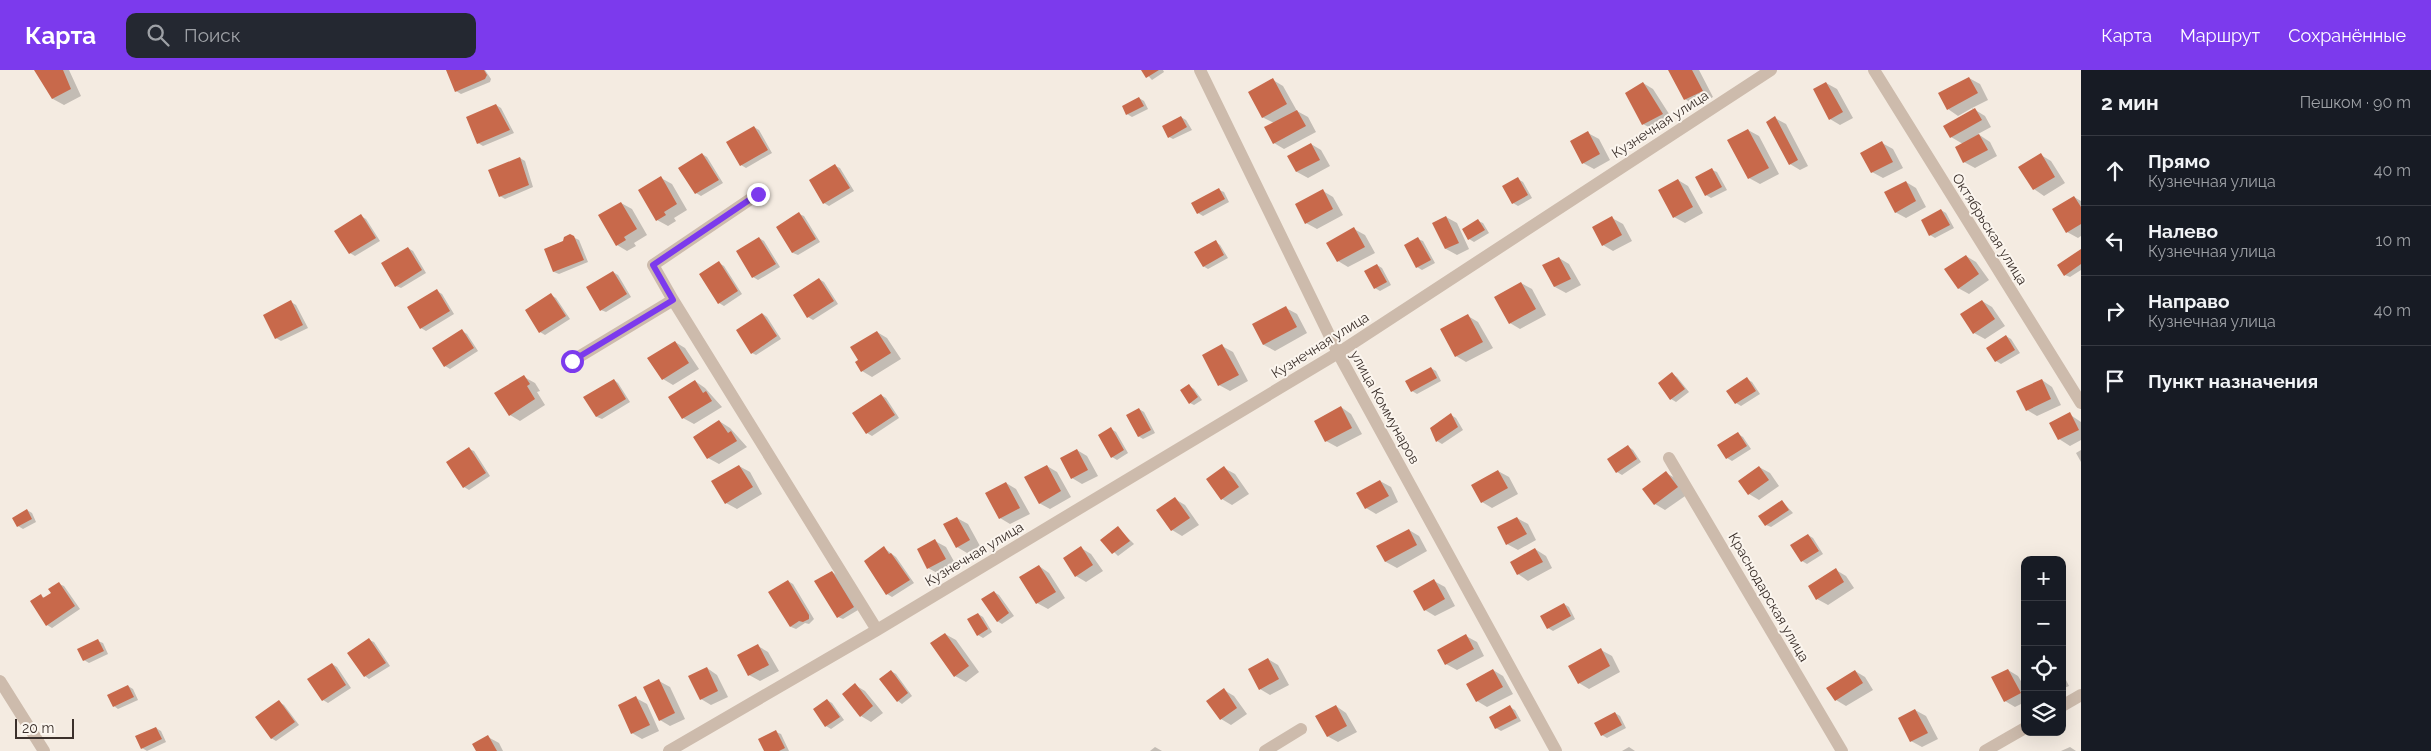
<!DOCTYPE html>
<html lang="ru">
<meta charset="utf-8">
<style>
:root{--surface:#171b24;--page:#242831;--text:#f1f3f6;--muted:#9ea1a6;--line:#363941;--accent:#7c3aed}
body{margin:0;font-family:Raleway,sans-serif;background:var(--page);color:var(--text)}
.controls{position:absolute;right:15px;bottom:15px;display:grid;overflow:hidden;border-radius:10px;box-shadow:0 5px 20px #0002}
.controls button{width:45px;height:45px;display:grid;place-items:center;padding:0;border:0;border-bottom:1px solid var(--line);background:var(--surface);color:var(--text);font:25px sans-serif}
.scale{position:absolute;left:15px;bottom:12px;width:59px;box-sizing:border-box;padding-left:5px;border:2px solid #3b302b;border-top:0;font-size:14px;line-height:18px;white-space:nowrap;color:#3b302b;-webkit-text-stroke:4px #fbf5ee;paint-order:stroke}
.stop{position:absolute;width:15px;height:15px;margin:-11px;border:4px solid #7c3aed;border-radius:50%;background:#fff}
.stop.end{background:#7c3aed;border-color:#fff;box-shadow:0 1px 5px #0008}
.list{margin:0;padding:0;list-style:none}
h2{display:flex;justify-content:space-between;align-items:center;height:65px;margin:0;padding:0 20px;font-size:21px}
h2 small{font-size:16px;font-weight:400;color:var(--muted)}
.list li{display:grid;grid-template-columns:32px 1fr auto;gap:15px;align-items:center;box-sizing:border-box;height:70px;padding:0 20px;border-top:1px solid var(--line)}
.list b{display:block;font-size:19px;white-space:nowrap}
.list p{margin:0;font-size:16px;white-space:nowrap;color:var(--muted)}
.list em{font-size:16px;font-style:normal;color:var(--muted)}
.icon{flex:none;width:28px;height:28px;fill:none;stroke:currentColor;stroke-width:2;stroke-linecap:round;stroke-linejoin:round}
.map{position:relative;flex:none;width:2081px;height:681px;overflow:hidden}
header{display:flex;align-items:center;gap:30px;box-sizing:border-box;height:70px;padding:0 25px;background:var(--accent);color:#fff}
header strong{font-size:24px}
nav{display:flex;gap:28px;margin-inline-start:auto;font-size:18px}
.search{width:350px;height:45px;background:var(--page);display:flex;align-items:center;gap:12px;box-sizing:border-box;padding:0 18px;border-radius:10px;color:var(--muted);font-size:19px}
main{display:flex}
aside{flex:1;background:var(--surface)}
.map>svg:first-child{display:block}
.shadow{fill:#0003}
.building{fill:#c8694b}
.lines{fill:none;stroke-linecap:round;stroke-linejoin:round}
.street{stroke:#cdbbac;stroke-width:12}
.route{stroke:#7c3aed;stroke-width:6}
.labels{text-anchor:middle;stroke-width:4;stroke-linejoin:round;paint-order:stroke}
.street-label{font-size:14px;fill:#3b302b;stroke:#fbf5ee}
</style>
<header>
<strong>Карта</strong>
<div class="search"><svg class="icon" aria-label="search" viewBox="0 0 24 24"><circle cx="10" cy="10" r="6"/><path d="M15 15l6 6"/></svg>Поиск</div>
<nav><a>Карта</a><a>Маршрут</a><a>Сохранённые</a></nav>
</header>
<main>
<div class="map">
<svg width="2081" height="681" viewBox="0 0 2081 681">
<rect width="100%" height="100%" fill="#f4ebe1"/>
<!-- shadow -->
<path class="shadow" d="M35 0H69L81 26 64 35 53 29Z
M447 0H485L491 9 490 12 461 24 456 21Z
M1143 0H1163L1164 2 1152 10Z
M1669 0H1699L1713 27 1696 36 1685 29Z
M1969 8 1980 14 1988 30 1972 38 1985 46 1991 57 1978 64 1990 72 1997 86 1975 98 1964 92 1963 74 1951 67 1945 56 1973 40 1972 38 1958 46 1948 39Z
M1273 10 1283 16 1297 41 1308 47 1316 62 1284 79 1274 73V53L1262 47Z
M1643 13 1653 19 1673 50 1654 60 1643 54Z
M1826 13 1837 19 1853 48 1840 55 1830 49Z
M1139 28 1144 31 1148 39 1132 47 1127 44Z
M496 35 501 38 514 63 483 76 478 73Z
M1181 47 1186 50 1192 60 1173 69 1169 67Z
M1775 48 1786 54 1808 96 1800 100 1790 94Z
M754 57 759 60 772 83 746 98 741 95Z
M1748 60 1759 66 1779 104 1760 114 1749 108Z
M1588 63 1599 69 1610 90 1594 99 1583 93Z
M1882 73 1893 79 1903 98 1883 108 1872 102Z
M1311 74 1321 80 1330 96 1308 108 1297 102 1289 86Z
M702 84 707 87 723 113 701 126 696 123 680 98Z
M2041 85 2051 91 2065 113 2044 126 2034 119Z
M520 88 525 91 533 117 505 129 500 126Z
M835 96 840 98 854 121 829 136 824 133Z
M1712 100 1717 102 1727 120 1711 128 1706 125Z
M661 108 672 114 687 140 674 148 676 151 668 156 657 150Z
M1518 109 1523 112 1532 128 1518 136 1513 133Z
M1678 110 1688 116 1703 143 1685 153 1674 147Z
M1906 112 1916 118 1926 137 1906 148 1895 142Z
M1219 120 1224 122 1229 132 1203 146 1198 143Z
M1323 121 1333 127 1343 145 1317 159 1306 153Z
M2074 127 2081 131V166L2078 168 2067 162Z
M621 133 632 139 647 165 634 173 636 176 627 181 617 175Z
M1941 140 1946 143 1954 158 1935 168 1930 165Z
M799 144 804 146 820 172 798 185 793 183 778 157Z
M361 146 366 149 380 171 355 186 350 183Z
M1446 147 1457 153 1469 179 1457 185 1446 179 1434 153Z
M1612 148 1623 154 1632 171 1613 181 1603 175Z
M1478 151 1483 153 1489 163 1474 172 1469 169Z
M1354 159 1365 165 1375 183 1348 197 1338 191Z
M573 167 579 170 588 192 559 204 554 202 545 179Z
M759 168 764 171 780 197 758 210 753 207 738 182Z
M1418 169 1423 171 1435 193 1422 200 1417 197Z
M1216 172 1220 175 1228 188 1208 199 1203 196Z
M408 178 413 181 426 203 401 218 396 216Z
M2081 181V200L2070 207 2065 205Z
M1966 186 1976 192 1989 210 1969 224 1958 218Z
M1559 188 1569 194 1581 215 1566 223 1555 217 1544 196Z
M719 193 724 196 742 224 724 236 719 233Z
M1377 195 1382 198 1391 215 1380 221 1375 218Z
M613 202 618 205 631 227 606 242 601 240Z
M819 209 824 212 838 234 813 250 808 247 794 225Z
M1521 213 1532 219 1546 245 1520 259 1510 253Z
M437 221 442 224 454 244 426 261 421 258Z
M551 225 556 228 570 249 545 265 540 262 526 241Z
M1982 231 1992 237 2005 256 1985 269 1974 263Z
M291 232 296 235 308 258 281 271 276 268 265 246Z
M1286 238 1297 244 1307 263 1275 281 1264 275 1254 255Z
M763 244 767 247 781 269 756 285 752 283Z
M1468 246 1478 252 1493 278 1466 292 1456 286Z
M462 261 467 264 478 281 450 299 445 296Z
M877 262 887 268 901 289 872 307 862 301 859 290Z
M2006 266 2011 269 2020 283 2001 294 1996 291 1988 278Z
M675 272 685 278 699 299 673 315 663 309Z
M1222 276 1233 282 1248 311 1230 321 1219 315Z
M1431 298 1436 301 1441 311 1417 324 1412 321Z
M1672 304 1677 307 1689 322 1676 332 1671 329Z
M524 307 535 313 540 321 537 322 545 335 520 351 510 345Z
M1747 309 1752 312 1760 324 1741 336 1736 333Z
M614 310 618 313 630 332 602 349 597 347 585 328Z
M2042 310 2052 317 2061 335 2037 346 2027 340Z
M695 311 705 318 722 337 694 354 683 348Z
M1189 316 1194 319 1202 330 1194 335 1190 333Z
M881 325 886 328 899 348 872 366 867 363Z
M1341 337 1351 344 1362 364 1337 377 1326 371Z
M1139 339 1144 342 1155 363 1143 369 1138 366Z
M2069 344 2081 352V370L2070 376 2059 369 2051 353Z
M1451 345 1456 348 1463 360 1442 374 1437 371Z
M719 351 730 358 747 377 719 394 708 388 694 367Z
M1111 359 1116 362 1128 383 1117 390 1112 387Z
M1738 364 1743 367 1751 379 1732 391 1727 388Z
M1629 377 1633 380 1641 392 1622 405 1617 402Z
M469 379 474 381 490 406 469 420 464 417Z
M1077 380 1087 386 1098 406 1082 414 1072 408Z
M2081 380V392L2076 383Z
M739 396 750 402 762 424 737 439 726 433Z
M1047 396 1057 402 1071 427 1050 439 1039 433Z
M1759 397 1770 403 1779 416 1759 430 1749 424Z
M1224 398 1235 404 1249 424 1232 435 1222 429Z
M1498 401 1509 407 1518 424 1492 438 1482 432Z
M1666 403 1677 409 1688 424 1665 440 1655 434Z
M1380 411 1391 417 1398 432 1376 444 1366 438Z
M1006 413 1016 419 1030 444 1010 454 1000 448Z
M1175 429 1185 435 1199 455 1182 466 1172 460Z
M1782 431 1793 443 1771 457 1766 455Z
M27 440 32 443 36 452 23 459 18 456Z
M957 448 968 454 980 476 967 483 957 477Z
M1517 448 1528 454 1536 470 1518 480 1507 474Z
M1118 458 1134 474 1118 486 1102 470Z
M1409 460 1419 466 1427 481 1397 498 1386 492 1378 477Z
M1808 465 1813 468 1823 484 1807 494 1802 491Z
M935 471 946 477 956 495 939 504 928 498Z
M884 478 896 487 914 513 892 527 887 524 866 491Z
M1081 478 1091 484 1103 501 1086 512 1076 506Z
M1535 479 1546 486 1552 498 1528 511 1518 504Z
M1039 496 1049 503 1065 528 1048 539 1037 533Z
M1836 500 1846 506 1854 518 1828 535 1817 529Z
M832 502 837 505 858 540 843 549 838 547Z
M788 511 793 514 814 549 809 554 805 553 796 559 791 557Z
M1434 511 1445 517 1455 536 1435 546 1425 540Z
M59 514 64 516 80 539 52 558 47 555 41 526 45 528 52 523Z
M994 522 999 525 1014 546 1002 554 997 551Z
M1564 534 1569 537 1575 549 1553 561 1548 558 1541 546Z
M978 544 983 547 992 562 983 568 978 565Z
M945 564 956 570 979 602 966 612 955 606Z
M1466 566 1477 572 1484 586 1457 600 1446 594 1439 581Z
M369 570 374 572 390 596 369 609 365 606Z
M98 571 103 573 108 584 89 593 84 590Z
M758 576 768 582 779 601 760 611 749 605 739 586Z
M1601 580 1612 586 1620 602 1589 619 1579 613Z
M1268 589 1278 595 1289 615 1270 625 1260 619Z
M332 594 337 597 351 618 328 633 323 630Z
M707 598 717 605 728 627 711 635 701 629Z
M1493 600 1503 606 1513 624 1487 637 1477 631Z
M2008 600 2018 606 2025 618V632L2015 637 2005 631Z
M891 601 896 604 912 626 902 634 898 631Z
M1855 601 1865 607 1873 620 1846 636 1836 630Z
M2062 602 2069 616 2062 619Z
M659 611 670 617 685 649 670 656 660 650Z
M855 615 865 621 883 643 871 652 861 646Z
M128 616 133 619 138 630 118 639 114 636Z
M1224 620 1234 626 1247 644 1231 655 1221 649Z
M636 628 647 634 659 661 642 669 632 663Z
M827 630 832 633 844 650 831 659 826 656Z
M279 632 284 635 299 655 276 671 271 668Z
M1336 636 1346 643 1357 662 1338 672 1327 666Z
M1510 637 1515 640 1521 651 1501 661 1496 658Z
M1915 640 1926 646 1938 669 1922 677 1911 671Z
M1615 643 1620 646 1626 658 1607 668 1602 665Z
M156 658 161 661 166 672 147 681 142 678Z
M776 662 781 664 789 681H766Z
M488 667 499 673 503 681H477Z
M1155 677 1162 681H1150Z
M1629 677 1635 681H1622Z
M2070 677 2076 681H2061Z"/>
<!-- building -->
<path class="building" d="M34 0H63L71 19 52 29Z
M446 0H484L487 5 485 9 455 22Z
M1141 0H1159L1146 8Z
M1668 0H1692L1703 21 1684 30Z
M1969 7 1978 23 1947 40 1938 23Z
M1273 8 1287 34 1262 48 1248 22Z
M1643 12 1663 44 1642 55 1625 23Z
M1826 12 1843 42 1829 50 1813 19Z
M1139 27 1144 36 1126 45 1122 36Z
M496 34 510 60 477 74 466 47Z
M1975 38 1982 50 1950 68 1943 56Z
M1297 40 1306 56 1273 74 1264 57Z
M1181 46 1187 57 1168 68 1162 56Z
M1775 46 1798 90 1789 95 1766 52Z
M754 56 768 80 740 96 726 72Z
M1748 59 1769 98 1748 109 1727 70Z
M1588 61 1600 84 1582 94 1570 71Z
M1979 64 1988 80 1963 93 1955 77Z
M1882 71 1893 92 1871 103 1860 83Z
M1311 73 1320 90 1296 102 1287 86Z
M702 83 719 110 695 124 678 98Z
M2041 83 2055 107 2033 120 2018 97Z
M520 87 529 115 499 127 488 100Z
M835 94 850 118 823 134 809 110Z
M1712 98 1722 117 1705 126 1695 107Z
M661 106 677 134 664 142 666 145 656 151 638 120Z
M1518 107 1528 125 1512 134 1502 116Z
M1678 109 1693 137 1673 148 1658 120Z
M1906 111 1916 131 1895 143 1884 122Z
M1219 118 1225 129 1197 144 1191 133Z
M1323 119 1333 139 1305 154 1295 134Z
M2074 126 2081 137V154L2066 163 2052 139Z
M621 132 637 159 624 167 626 170 616 176 598 145Z
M1941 139 1950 155 1929 166 1921 150Z
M799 142 816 169 792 183 776 157Z
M361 144 376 168 349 184 334 161Z
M1446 146 1459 173 1445 179 1432 153Z
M1612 146 1622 165 1602 176 1592 157Z
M1478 149 1485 160 1468 170 1462 159Z
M1354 157 1365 177 1337 192 1326 173Z
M570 164 574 166 584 190 553 202 544 179 563 171 564 167Z
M759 167 776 194 752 208 736 181Z
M1418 167 1431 190 1416 198 1404 175Z
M1216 170 1224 185 1203 197 1194 182Z
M408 177 422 200 395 217 381 193Z
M2081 179V194L2064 206 2057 195Z
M1966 185 1979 204 1958 219 1944 199Z
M1559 187 1571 209 1554 217 1542 195Z
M719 191 738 221 718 234 699 204Z
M1377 194 1387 212 1374 219 1364 201Z
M613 201 627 224 600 241 586 217Z
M819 208 834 231 807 248 793 225Z
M1521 212 1536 239 1509 254 1494 227Z
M437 219 450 241 420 259 407 237Z
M551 223 566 246 539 263 525 240Z
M291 230 303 255 275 269 263 245Z
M1982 230 1995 249 1973 264 1960 244Z
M1286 236 1297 257 1263 275 1252 254Z
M762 243 777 266 751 284 736 260Z
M1468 244 1483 272 1455 287 1440 259Z
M462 259 474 278 444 297 432 278Z
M877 261 891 283 861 302 855 292 858 290 850 277Z
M2006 265 2015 280 1995 292 1986 278Z
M675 271 689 293 662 310 647 288Z
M1222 274 1239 305 1218 316 1202 285Z
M1431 297 1437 308 1411 322 1405 311Z
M1672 302 1685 319 1670 330 1658 313Z
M524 305 530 314 527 316 535 329 509 346 494 323Z
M1747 307 1756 321 1735 334 1726 321Z
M614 309 626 329 596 347 583 327Z
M2042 309 2051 329 2026 341 2016 321Z
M695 310 703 323 706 321 712 331 682 349 668 327Z
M1189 314 1198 327 1189 334 1180 320Z
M881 324 895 345 866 364 852 343Z
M1341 336 1352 358 1325 372 1314 351Z
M1139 338 1151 360 1138 367 1126 345Z
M2070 342 2079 360 2058 370 2049 353Z
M1451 343 1458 357 1436 372 1430 358Z
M719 350 728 363 731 361 737 371 707 389 693 367Z
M1111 357 1124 380 1111 388 1098 365Z
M1738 362 1747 376 1726 389 1717 375Z
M1628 375 1637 389 1616 403 1607 389Z
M469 377 486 403 463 418 446 392Z
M1077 379 1088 400 1071 409 1060 388Z
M739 395 753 417 725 434 711 411Z
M1047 395 1061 421 1039 434 1024 407Z
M1224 396 1239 417 1221 430 1206 409Z
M1759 396 1769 410 1748 425 1738 411Z
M1498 400 1508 418 1481 433 1471 415Z
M1666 401 1678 417 1654 435 1642 419Z
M1380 410 1389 426 1365 439 1356 423Z
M1006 412 1020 438 999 449 985 423Z
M1175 427 1190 448 1171 461 1156 440Z
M1782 430 1789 440 1765 456 1758 446Z
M27 439 32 449 17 457 12 448Z
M957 447 970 470 956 478 943 454Z
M1517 447 1527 464 1506 475 1497 457Z
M1118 456 1130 471 1112 484 1100 470Z
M1409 459 1417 475 1385 492 1376 476Z
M1808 464 1819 481 1801 492 1790 475Z
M935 469 946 489 927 499 917 479Z
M884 476 889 484 891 483 910 510 886 525 864 491Z
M1081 476 1093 495 1075 507 1063 488Z
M1535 478 1543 492 1517 505 1510 492Z
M1039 495 1056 522 1036 534 1019 507Z
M1836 498 1844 512 1816 530 1808 516Z
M832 501 854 537 837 548 814 511Z
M1434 509 1445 529 1424 541 1413 521Z
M788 510 809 545V549L803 552 799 551 790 557 768 522Z
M59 512 75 536 46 556 30 531 41 524 43 528 51 523 48 519Z
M994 521 1009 543 997 552 981 529Z
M1564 533 1571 546 1547 559 1540 546Z
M978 543 988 559 977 566 967 549Z
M945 563 969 596 954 607 930 573Z
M1466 564 1474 579 1445 595 1437 580Z
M369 568 386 593 364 607 347 583Z
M98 569 104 581 83 591 77 579Z
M758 574 769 595 748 606 737 585Z
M1601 578 1610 596 1578 614 1568 596Z
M1268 588 1279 609 1259 620 1248 599Z
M332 593 346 615 322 631 307 609Z
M707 597 718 621 700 630 688 606Z
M1493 599 1503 617 1476 632 1466 614Z
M2008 599 2021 623 2004 632 1991 607Z
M891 600 908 623 897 632 879 609Z
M1855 600 1863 613 1835 631 1826 618Z
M659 609 675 643 659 651 643 617Z
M855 613 873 636 860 647 842 624Z
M128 615 134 627 113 637 107 625Z
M1224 618 1237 638 1220 650 1206 631Z
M636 626 650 655 631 664 618 635Z
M827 629 840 647 825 657 813 639Z
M279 630 295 652 271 669 255 647Z
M1336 635 1347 656 1327 667 1315 646Z
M1510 635 1517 648 1495 659 1489 647Z
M1915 639 1928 663 1910 672 1898 648Z
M1615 642 1622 655 1601 666 1594 653Z
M156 657 162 669 141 679 135 666Z
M776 660 785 678 779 681H764L758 669Z
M488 665 497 681H476L472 674Z"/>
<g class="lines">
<!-- street -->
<path class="street" d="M1200 0 1338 283 1556 681
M1874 0 2081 333
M673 230 877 560
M572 291 673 230 653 195 758 124
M1669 388 1842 681
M0 611 44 681
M2062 636 2081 625
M669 681 877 560 1338 283 1771 0
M1265 681 1301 659
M1985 681 2025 658"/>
</g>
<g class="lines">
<!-- route -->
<path class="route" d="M572 291 673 230 653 195 758 124"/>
</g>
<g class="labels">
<!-- street labels -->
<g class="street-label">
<text transform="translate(1660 54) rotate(-33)" y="5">Кузнечная улица</text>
<text transform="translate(1990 159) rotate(58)" y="5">Октябрьская улица</text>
<text transform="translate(1320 275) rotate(-32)" y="5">Кузнечная улица</text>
<text transform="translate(1385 337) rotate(61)" y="5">улица Коммунаров</text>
<text transform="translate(974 484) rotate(-31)" y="5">Кузнечная улица</text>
<text transform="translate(1769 527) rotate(60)" y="5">Краснодарская улица</text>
</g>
</g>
</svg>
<div class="controls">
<button>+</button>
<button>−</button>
<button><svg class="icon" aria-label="locate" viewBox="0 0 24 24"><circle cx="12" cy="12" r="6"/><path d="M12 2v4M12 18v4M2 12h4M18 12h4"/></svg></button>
<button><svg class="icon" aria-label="layers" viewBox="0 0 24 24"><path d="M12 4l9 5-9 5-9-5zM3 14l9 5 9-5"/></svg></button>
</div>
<div class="scale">20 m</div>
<div class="stop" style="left:572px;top:291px"></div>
<div class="stop end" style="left:758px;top:124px"></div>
</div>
<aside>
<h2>2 мин<small>Пешком · 90 m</small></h2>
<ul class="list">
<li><svg class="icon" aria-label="ahead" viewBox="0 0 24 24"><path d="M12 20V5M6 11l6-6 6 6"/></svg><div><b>Прямо</b><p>Кузнечная улица</p></div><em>40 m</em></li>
<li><svg class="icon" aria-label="left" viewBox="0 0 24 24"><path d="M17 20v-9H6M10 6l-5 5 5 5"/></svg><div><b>Налево</b><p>Кузнечная улица</p></div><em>10 m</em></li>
<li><svg class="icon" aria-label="right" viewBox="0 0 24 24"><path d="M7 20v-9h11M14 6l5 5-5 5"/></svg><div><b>Направо</b><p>Кузнечная улица</p></div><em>40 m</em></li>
<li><svg class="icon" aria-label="arrive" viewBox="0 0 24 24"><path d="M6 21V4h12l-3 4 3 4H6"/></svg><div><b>Пункт назначения</b></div></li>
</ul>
</aside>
</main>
